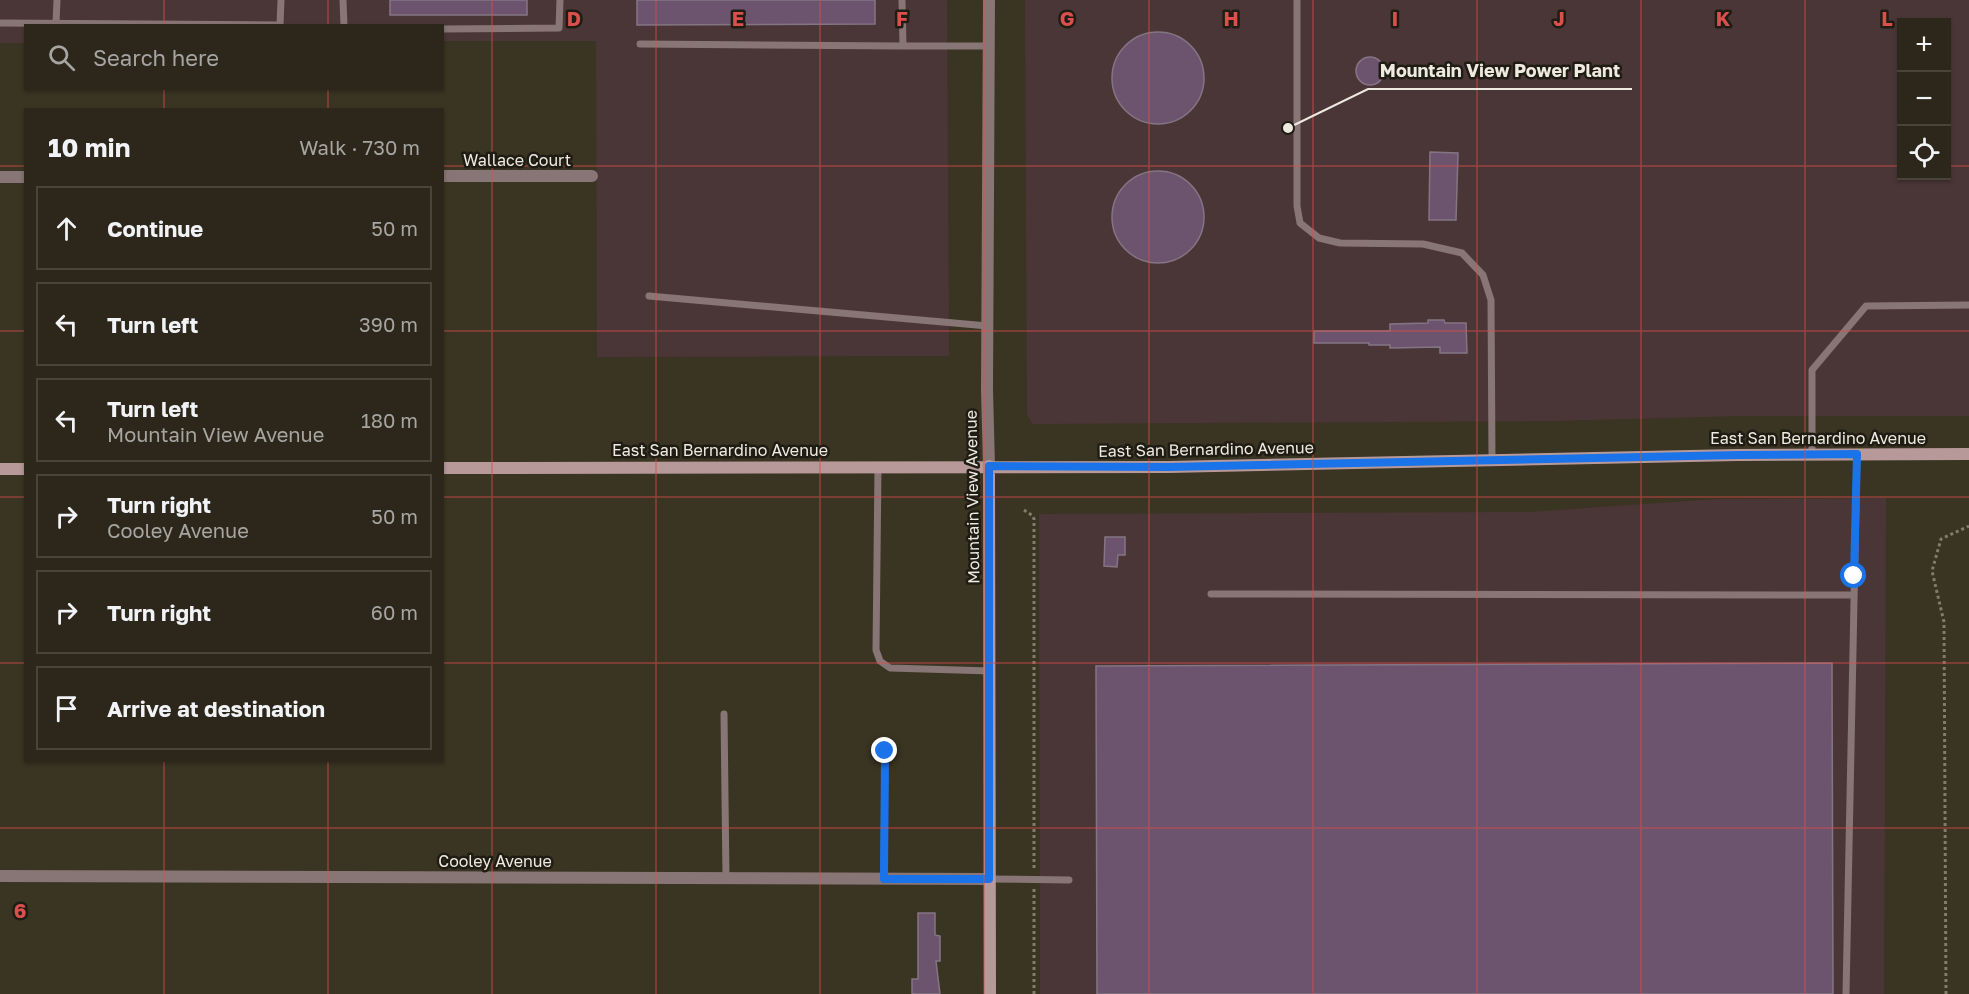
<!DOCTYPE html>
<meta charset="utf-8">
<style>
:root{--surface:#2c271a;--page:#383327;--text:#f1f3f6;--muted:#a6a5a2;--line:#484439}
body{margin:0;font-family:"Golos Text",sans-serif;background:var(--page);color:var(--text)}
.controls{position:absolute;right:18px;top:18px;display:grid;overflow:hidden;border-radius:0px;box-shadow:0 2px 4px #0004}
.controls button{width:54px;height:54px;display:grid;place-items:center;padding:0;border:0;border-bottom:2px solid var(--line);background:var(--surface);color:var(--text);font:30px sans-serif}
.stop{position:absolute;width:18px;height:18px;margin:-14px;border:4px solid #1a73e8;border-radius:50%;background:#fff}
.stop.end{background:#1a73e8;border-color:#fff;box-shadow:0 2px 6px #0008}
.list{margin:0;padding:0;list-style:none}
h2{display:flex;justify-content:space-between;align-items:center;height:78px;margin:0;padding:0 24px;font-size:26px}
h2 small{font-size:20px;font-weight:400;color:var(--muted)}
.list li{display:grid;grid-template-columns:39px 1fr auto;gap:18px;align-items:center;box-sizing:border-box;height:84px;margin:0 12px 12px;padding:0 12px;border:2px solid var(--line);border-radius:0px}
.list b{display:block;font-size:22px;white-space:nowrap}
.list p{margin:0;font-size:20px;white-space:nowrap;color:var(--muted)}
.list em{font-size:20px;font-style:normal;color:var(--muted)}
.icon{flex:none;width:33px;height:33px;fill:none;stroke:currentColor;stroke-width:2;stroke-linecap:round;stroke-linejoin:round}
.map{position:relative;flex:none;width:1969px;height:994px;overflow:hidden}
.search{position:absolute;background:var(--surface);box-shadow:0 2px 4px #0004;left:24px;top:24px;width:420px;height:66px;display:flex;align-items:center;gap:15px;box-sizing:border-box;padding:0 21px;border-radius:0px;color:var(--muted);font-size:22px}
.panel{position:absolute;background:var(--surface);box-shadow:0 2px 4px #0004;left:24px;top:108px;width:420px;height:654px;border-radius:0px}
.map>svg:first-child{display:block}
.industrial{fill:#4b3637;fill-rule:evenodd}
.building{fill:#6d546e;stroke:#847584;stroke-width:1.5}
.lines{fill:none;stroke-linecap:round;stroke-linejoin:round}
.path{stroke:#817c6d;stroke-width:3;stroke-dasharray:3 3;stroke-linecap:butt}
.service{stroke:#887576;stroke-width:7}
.minor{stroke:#887576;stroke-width:12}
.tertiary{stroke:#887576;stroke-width:12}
.secondary{stroke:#b7999a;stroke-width:12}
.route{stroke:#1a73e8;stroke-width:8}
.grid{fill:none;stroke:#db4f4d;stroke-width:1.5;stroke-opacity:0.55}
.labels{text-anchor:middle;stroke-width:5;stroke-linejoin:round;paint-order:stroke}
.street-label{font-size:16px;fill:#eeeadf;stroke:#1f1c14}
.grid-label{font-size:20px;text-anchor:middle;font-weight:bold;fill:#db4f4d;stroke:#1f1c14;stroke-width:5;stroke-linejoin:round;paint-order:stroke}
.leader{fill:none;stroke:#eeeadf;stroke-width:2}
.callout-dot{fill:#eeeadf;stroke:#1f1c14;stroke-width:2}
.callout-label{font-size:18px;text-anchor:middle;font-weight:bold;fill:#eeeadf;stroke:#1f1c14;stroke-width:5;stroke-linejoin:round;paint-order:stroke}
</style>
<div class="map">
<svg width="1969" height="994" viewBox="0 0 1969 994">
<rect width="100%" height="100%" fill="#3a3422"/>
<!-- industrial -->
<path class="industrial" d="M0 0H947L949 356 597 357 596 41H443L442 26H26L25 43H0Z
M1025 0H1969V416H1743L1553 421 1033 424 1027 415ZM1902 22H1946V176H1902Z
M1886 498 1884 994H1040L1039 514 1529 512 1717 499Z"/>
<!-- building -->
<path class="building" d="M390 0H527V15H390Z
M637 0H875V24L637 25Z
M1112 78a46 46 0 1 1 92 0a46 46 0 1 1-92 0Z
M1356 71a14 14 0 1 1 28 0a14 14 0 1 1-28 0Z
M1430 152 1458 153 1456 220H1429Z
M1112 217a46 46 0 1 1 92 0a46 46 0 1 1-92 0Z
M1428 320H1444L1445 323H1466L1467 353H1440V347L1390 348V345H1369V343H1314V331H1390V324L1428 323Z
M1105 537H1125V555H1118L1117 567 1104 566Z
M1832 663 1833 994H1097L1096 666Z
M918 913H935V935L940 936V961H936L940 994H912V979H918Z"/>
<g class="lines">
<!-- path -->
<path class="path" d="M1024 510 1033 516 1034 519V869
M1034 994V888
M1946 994 1944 622 1932 571 1941 539 1969 526"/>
<!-- service -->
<path class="service" d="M343 0 344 26
M902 0 903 46H989
M1297 0V206L1300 223 1319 238 1340 243 1423 244 1462 253 1483 275 1491 300 1492 460
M0 23 280 25 281 0
M56 23 57 0
M442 29 559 28 560 0
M640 44 903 46
M649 296 988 326
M1812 454V370L1866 306 1969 305
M878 467 876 650 880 661 890 668 991 671
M1211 594 1853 595
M724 714 726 878
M884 879 885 751
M989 879 1069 880
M1846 994 1857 454"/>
<!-- minor -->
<path class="minor" d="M442 176H592
M0 177H26
M0 876 989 879"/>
<!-- tertiary -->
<path class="tertiary" d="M989 0 987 390 989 466"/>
<!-- secondary -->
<path class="secondary" d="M989 466 990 994
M442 468 1169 467 1738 455 1969 454
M0 469H26"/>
</g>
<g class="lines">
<!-- route -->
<path class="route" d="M885 751 884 879H989V466L1169 467 1738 455 1857 454 1854 576"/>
</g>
<!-- grid -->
<path class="grid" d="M164 0V26M328 0V26M492 0V994M656 0V994M820 0V994M984 0V994M1149 0V994M1313 0V994M1477 0V994M1641 0V994M1805 0V994M164 88V110M328 88V110M0 166H26M442 166H1902M1946 166H1969M0 331H26M442 331H1969M0 497H26M442 497H1969M0 663H26M442 663H1969M164 760V994M328 760V994M0 828H1969"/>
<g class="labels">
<!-- street labels -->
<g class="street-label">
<text x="517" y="166">Wallace Court</text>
<text x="1818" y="444">East San Bernardino Avenue</text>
<text transform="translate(1206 449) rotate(-1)" y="6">East San Bernardino Avenue</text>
<text x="720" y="456">East San Bernardino Avenue</text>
<text transform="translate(972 497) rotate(-91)" y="6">Mountain View Avenue</text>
<text x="495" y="867">Cooley Avenue</text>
</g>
</g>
<g class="grid-label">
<text x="574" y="26">D</text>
<text x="738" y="26">E</text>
<text x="902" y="26">F</text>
<text x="1067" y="26">G</text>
<text x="1231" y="26">H</text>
<text x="1395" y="26">I</text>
<text x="1559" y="26">J</text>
<text x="1723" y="26">K</text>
<text x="1887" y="26">L</text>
<text x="20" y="918">6</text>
</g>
<!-- callouts -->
<path class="leader" d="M1288 128L1368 89H1632"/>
<circle class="callout-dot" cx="1288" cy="128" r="6"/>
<g class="callout-label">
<text x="1500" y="77">Mountain View Power Plant</text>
</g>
</svg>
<div class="controls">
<button>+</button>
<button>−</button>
<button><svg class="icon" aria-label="locate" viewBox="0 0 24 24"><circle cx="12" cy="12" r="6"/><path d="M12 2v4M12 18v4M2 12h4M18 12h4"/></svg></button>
</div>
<div class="stop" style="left:1854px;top:576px"></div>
<div class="stop end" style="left:885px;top:751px"></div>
<div class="search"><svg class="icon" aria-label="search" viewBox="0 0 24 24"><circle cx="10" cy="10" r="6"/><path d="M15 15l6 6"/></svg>Search here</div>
<section class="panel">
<h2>10 min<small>Walk · 730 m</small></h2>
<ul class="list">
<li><svg class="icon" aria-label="ahead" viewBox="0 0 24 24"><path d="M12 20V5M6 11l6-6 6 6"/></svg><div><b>Continue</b></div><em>50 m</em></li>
<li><svg class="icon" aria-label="left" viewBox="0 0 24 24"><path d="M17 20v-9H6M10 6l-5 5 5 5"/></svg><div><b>Turn left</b></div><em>390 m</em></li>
<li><svg class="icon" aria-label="left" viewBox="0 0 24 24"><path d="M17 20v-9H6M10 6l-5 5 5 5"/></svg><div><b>Turn left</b><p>Mountain View Avenue</p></div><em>180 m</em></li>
<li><svg class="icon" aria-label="right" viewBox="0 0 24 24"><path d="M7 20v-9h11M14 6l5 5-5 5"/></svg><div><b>Turn right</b><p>Cooley Avenue</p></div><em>50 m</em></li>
<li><svg class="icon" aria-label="right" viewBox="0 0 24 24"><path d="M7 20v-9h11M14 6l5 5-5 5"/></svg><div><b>Turn right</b></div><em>60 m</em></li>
<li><svg class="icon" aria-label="arrive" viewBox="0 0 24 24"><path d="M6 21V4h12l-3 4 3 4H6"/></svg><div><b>Arrive at destination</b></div></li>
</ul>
</section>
</div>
